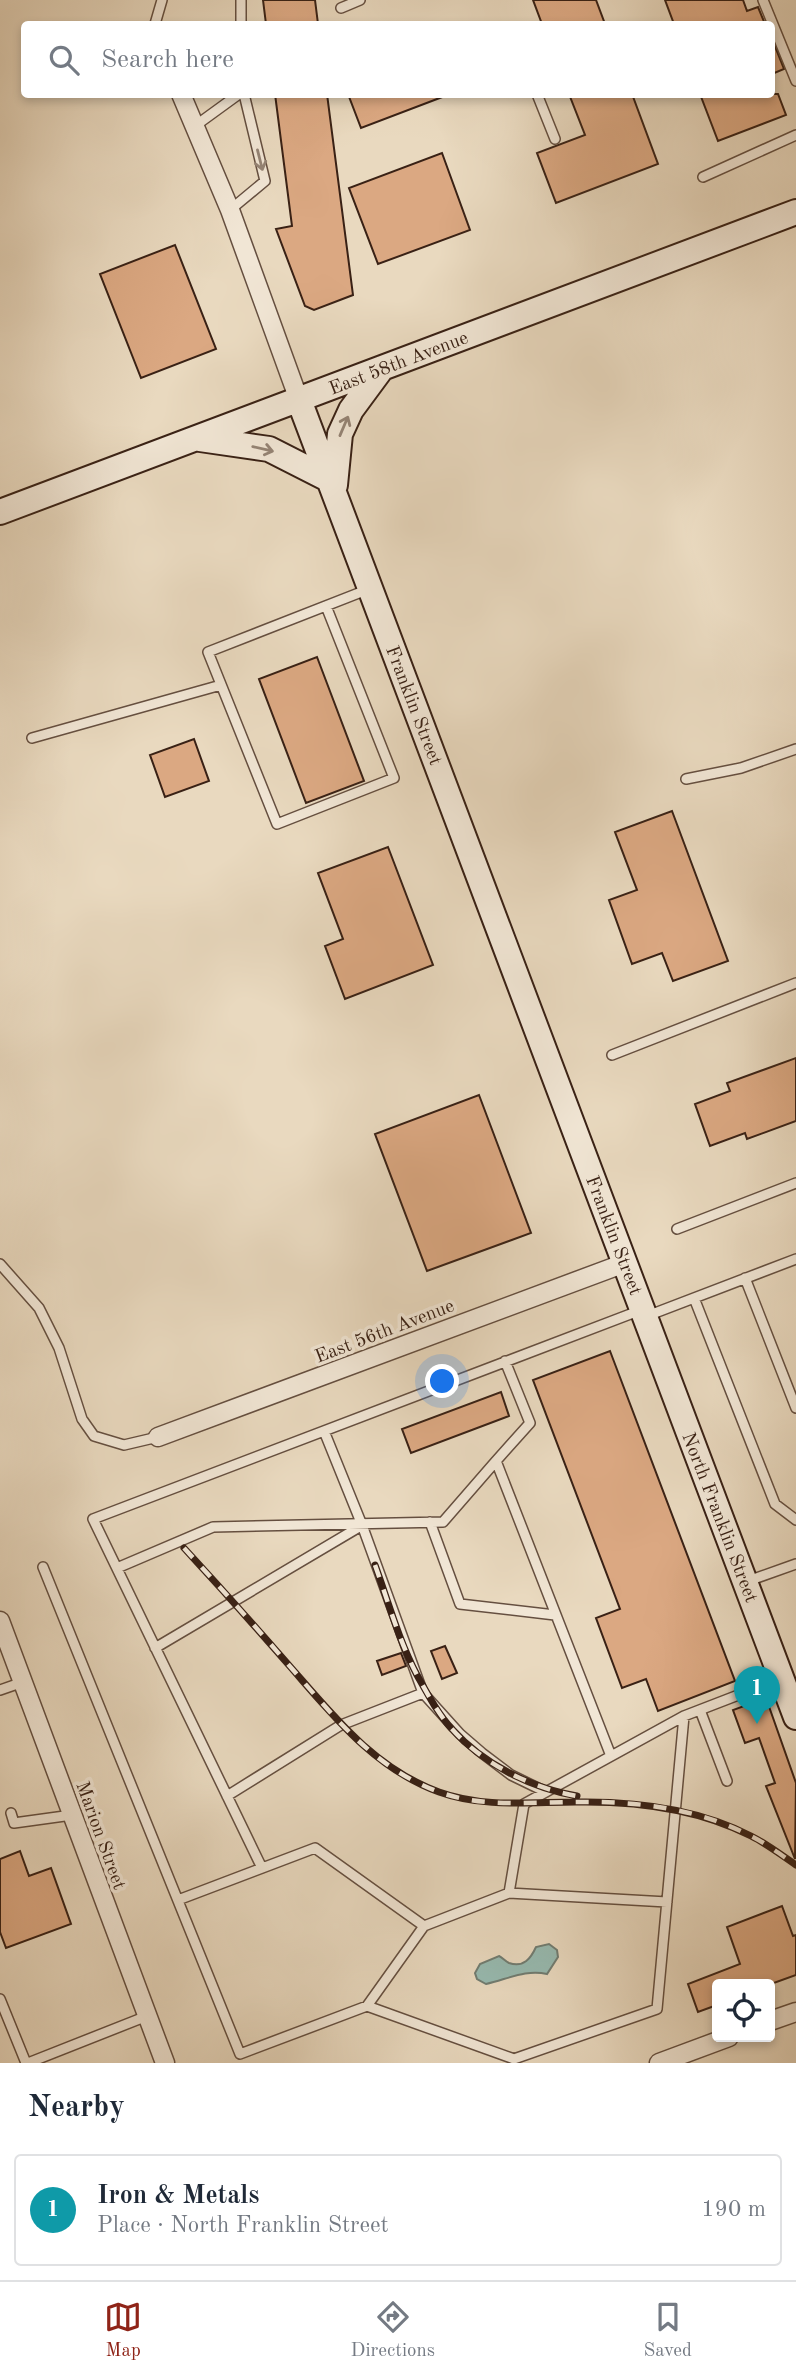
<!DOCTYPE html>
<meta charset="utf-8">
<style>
:root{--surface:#fff;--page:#f2f2f3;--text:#1f2937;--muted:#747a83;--line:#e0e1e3;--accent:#8f2418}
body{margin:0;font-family:"Old Standard TT",serif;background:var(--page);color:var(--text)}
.controls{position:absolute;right:21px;bottom:21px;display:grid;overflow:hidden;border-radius:7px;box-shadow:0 4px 10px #0003}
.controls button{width:63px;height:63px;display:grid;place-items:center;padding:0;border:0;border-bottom:2px solid var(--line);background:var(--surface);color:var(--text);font:35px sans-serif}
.you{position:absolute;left:443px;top:1382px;width:24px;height:24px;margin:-18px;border:5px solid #fff;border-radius:50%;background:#1a73e8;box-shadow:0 0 0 10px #1a73e833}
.badge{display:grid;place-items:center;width:46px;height:46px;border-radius:50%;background:var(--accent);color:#fff;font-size:23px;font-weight:700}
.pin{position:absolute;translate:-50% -58px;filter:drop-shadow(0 2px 4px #0008)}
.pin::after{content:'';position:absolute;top:37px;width:24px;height:21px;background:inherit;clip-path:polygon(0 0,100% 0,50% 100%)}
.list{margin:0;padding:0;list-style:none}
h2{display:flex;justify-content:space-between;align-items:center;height:91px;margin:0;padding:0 28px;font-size:30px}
h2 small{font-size:23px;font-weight:400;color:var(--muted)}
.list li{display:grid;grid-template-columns:46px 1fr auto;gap:21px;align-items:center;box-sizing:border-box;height:112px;margin:0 14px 14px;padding:0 14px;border:2px solid var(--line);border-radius:7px}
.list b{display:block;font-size:26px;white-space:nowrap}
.list p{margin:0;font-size:23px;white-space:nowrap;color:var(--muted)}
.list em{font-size:23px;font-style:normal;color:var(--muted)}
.icon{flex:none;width:38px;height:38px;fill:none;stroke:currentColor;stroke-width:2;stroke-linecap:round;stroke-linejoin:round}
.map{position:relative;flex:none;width:796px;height:2063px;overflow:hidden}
.search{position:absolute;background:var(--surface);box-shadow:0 4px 10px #0003;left:21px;right:21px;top:21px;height:77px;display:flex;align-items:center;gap:18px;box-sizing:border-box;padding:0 24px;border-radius:7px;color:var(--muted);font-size:26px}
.sheet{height:217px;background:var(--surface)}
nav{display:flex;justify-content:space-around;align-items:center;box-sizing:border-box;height:98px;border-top:2px solid var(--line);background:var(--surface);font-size:19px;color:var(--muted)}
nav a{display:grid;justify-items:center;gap:4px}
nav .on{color:var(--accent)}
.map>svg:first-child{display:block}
.water{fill:#97bab0;stroke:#717d72;stroke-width:2}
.building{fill:#dba882;stroke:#392115;stroke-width:2}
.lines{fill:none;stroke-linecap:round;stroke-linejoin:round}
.lane-casing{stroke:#654f40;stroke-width:12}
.street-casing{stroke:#654f40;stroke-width:21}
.secondary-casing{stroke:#392115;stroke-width:28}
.lane{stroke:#f1e6d5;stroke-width:9}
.street{stroke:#f1e6d5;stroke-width:18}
.secondary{stroke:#f1e6d5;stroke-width:24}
.rail-casing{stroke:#392115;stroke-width:7}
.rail{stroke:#f1e6d5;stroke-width:4.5;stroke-dasharray:13;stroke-linecap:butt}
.oneway{stroke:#958475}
.labels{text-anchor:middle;stroke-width:7;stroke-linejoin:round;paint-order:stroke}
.street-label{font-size:19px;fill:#392115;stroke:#f1e6d5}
</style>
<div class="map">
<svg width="796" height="2063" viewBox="0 0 796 2063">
<rect width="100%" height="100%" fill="#e9d9bf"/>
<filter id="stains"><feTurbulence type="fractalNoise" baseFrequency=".00286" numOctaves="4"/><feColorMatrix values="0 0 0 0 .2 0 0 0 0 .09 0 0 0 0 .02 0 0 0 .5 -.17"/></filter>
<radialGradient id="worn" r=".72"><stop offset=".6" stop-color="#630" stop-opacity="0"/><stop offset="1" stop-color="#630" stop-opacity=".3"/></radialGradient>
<!-- water -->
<path class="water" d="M549 1944 557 1950 558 1957 547 1974C526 1969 508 1979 486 1984L477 1979 475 1973 480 1964 499 1956C503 1958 505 1961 509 1963 524 1968 531 1958 536 1947Z"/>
<!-- building -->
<path class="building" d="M263 0H315L318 24H266Z
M533 0H596L605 24H542Z
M665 0H743L747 11 758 7 765 24H674Z
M772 39 784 69 772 74Z
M275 94H327L353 295 314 310 305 306 276 229 292 226Z
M348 94H445V96L361 128Z
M569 94H632L658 164 556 203 537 153 585 135Z
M700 94H778L786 115 718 141Z
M442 153 470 230 378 264 349 188Z
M175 245 216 349 141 378 100 274Z
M317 657 364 781 306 803 259 679Z
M194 739 209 781 165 797 150 755Z
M672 811 728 961 673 981 662 953 632 964 609 900 637 890 615 832Z
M388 847 433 965 345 999 325 946 343 939 318 873Z
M796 1058V1121L747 1139 745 1133 710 1146 695 1104 730 1091 727 1083Z
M479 1095 531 1233 427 1271 375 1134Z
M610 1351 735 1681 658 1711 646 1679 622 1688 596 1618 620 1609 533 1380Z
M501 1392 509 1416 411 1453 402 1429Z
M445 1646 457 1673 442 1679 431 1651Z
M401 1653 406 1666 382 1675 377 1661Z
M766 1698 796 1783 795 1859 766 1786 775 1783 759 1738 745 1743 733 1710Z
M20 1851 29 1876 51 1868 71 1924 6 1948 0 1932V1859Z
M782 1906 793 1936 796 1935V1975L771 1984H717V2005L698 2012 688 1984 740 1964 727 1927Z"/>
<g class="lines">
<defs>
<path id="lane" d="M241 0V24
M763 0 796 81
M341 8 360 0
M155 24 162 0
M537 94 555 139
M195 126 239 94
M703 177 796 135
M230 210 265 181 244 94
M326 606 394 778 277 824 208 652 369 589
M32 738 221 685
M686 779 741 768 796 749
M612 1055 796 983
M677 1229 796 1183
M0 1264 39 1308 59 1348 82 1419 94 1436 124 1445 158 1437
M745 1278 796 1408
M694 1298 775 1504 796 1520
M647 1316 796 1259
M505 1361 530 1423 496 1461 611 1756
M324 1431 362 1525 423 1693 460 1734 482 1753 511 1775 546 1792
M430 1522 460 1604 555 1615
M43 1567 240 2054 367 2006 424 1926 509 1893 667 1902
M117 1568 213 1527 443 1522 496 1461
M748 1581 796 1564
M155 1648 361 1526
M0 1690 23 1682
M700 1710 727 1781
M227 1796 341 1725 423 1693
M11 1813 14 1823 72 1815
M262 1868 93 1519 641 1310
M509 1893 524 1804 684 1716 780 1679
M178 1900 315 1848 424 1926
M0 1999 26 2063
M367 2006 514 2059 657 2009 684 1716
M28 2063 147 2016"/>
<path id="street" d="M181 94 230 210 299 400
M158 1437 625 1263
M0 1621 165 2063
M770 2021 796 2012
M659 2063 729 2037"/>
<path id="secondary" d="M299 400 796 1717
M200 439 269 449 330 480
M335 485 340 434 351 410 382 368
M0 512 796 212"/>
</defs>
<!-- lane casing -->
<use href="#lane" class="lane-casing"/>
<!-- street casing -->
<use href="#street" class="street-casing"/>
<!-- secondary casing -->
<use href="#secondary" class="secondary-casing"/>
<!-- lane -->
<use href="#lane" class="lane"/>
<!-- street -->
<use href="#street" class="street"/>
<!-- secondary -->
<use href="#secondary" class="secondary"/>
<defs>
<path id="rail" d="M184 1548C219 1586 253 1624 287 1663 332 1714 373 1768 439 1792 483 1808 530 1802 576 1802 636 1801 697 1808 751 1836 767 1844 781 1855 796 1865
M375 1565C388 1601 399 1641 417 1675 427 1693 438 1714 452 1729 483 1764 531 1788 577 1796"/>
</defs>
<!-- rail casing -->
<use href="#rail" class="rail-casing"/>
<!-- rail -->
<use href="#rail" class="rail"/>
</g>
<!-- one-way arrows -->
<defs><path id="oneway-shaft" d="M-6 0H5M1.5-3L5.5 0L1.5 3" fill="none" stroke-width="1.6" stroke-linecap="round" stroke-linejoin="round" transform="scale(1.75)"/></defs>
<g class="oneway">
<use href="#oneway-shaft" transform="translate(260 160) rotate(76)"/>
<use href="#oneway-shaft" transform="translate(344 426) rotate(-67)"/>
<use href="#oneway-shaft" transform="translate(263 449) rotate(13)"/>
</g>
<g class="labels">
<!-- street labels -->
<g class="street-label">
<text transform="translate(398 362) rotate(-21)" y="7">East 58th Avenue</text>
<text transform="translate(415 705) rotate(69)" y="7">Franklin Street</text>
<text transform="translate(615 1235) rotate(69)" y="7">Franklin Street</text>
<text transform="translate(384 1330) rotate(-21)" y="7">East 56th Avenue</text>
<text transform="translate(721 1517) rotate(69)" y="7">North Franklin Street</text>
<text transform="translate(102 1835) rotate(70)" y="7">Marion Street</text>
</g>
</g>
<rect width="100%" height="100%" filter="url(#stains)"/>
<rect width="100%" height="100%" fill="url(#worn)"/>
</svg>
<div class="controls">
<button><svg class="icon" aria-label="locate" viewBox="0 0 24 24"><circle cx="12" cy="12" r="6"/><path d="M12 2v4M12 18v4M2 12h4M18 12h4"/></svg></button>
</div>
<div class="you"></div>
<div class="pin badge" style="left:757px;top:1724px;background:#0f9aa8">1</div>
<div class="search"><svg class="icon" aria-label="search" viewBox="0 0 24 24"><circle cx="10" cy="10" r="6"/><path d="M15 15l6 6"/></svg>Search here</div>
</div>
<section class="sheet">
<h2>Nearby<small></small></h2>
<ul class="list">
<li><span class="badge" style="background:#0f9aa8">1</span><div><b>Iron &amp; Metals</b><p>Place · North Franklin Street</p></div><em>190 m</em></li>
</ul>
</section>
<nav>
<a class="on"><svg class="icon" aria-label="map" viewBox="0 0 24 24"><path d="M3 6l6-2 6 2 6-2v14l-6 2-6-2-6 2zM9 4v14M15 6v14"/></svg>Map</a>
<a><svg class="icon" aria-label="directions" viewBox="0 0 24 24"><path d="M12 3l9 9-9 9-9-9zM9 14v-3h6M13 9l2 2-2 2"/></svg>Directions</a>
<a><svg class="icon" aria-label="saved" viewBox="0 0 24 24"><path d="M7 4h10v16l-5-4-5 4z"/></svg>Saved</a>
</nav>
